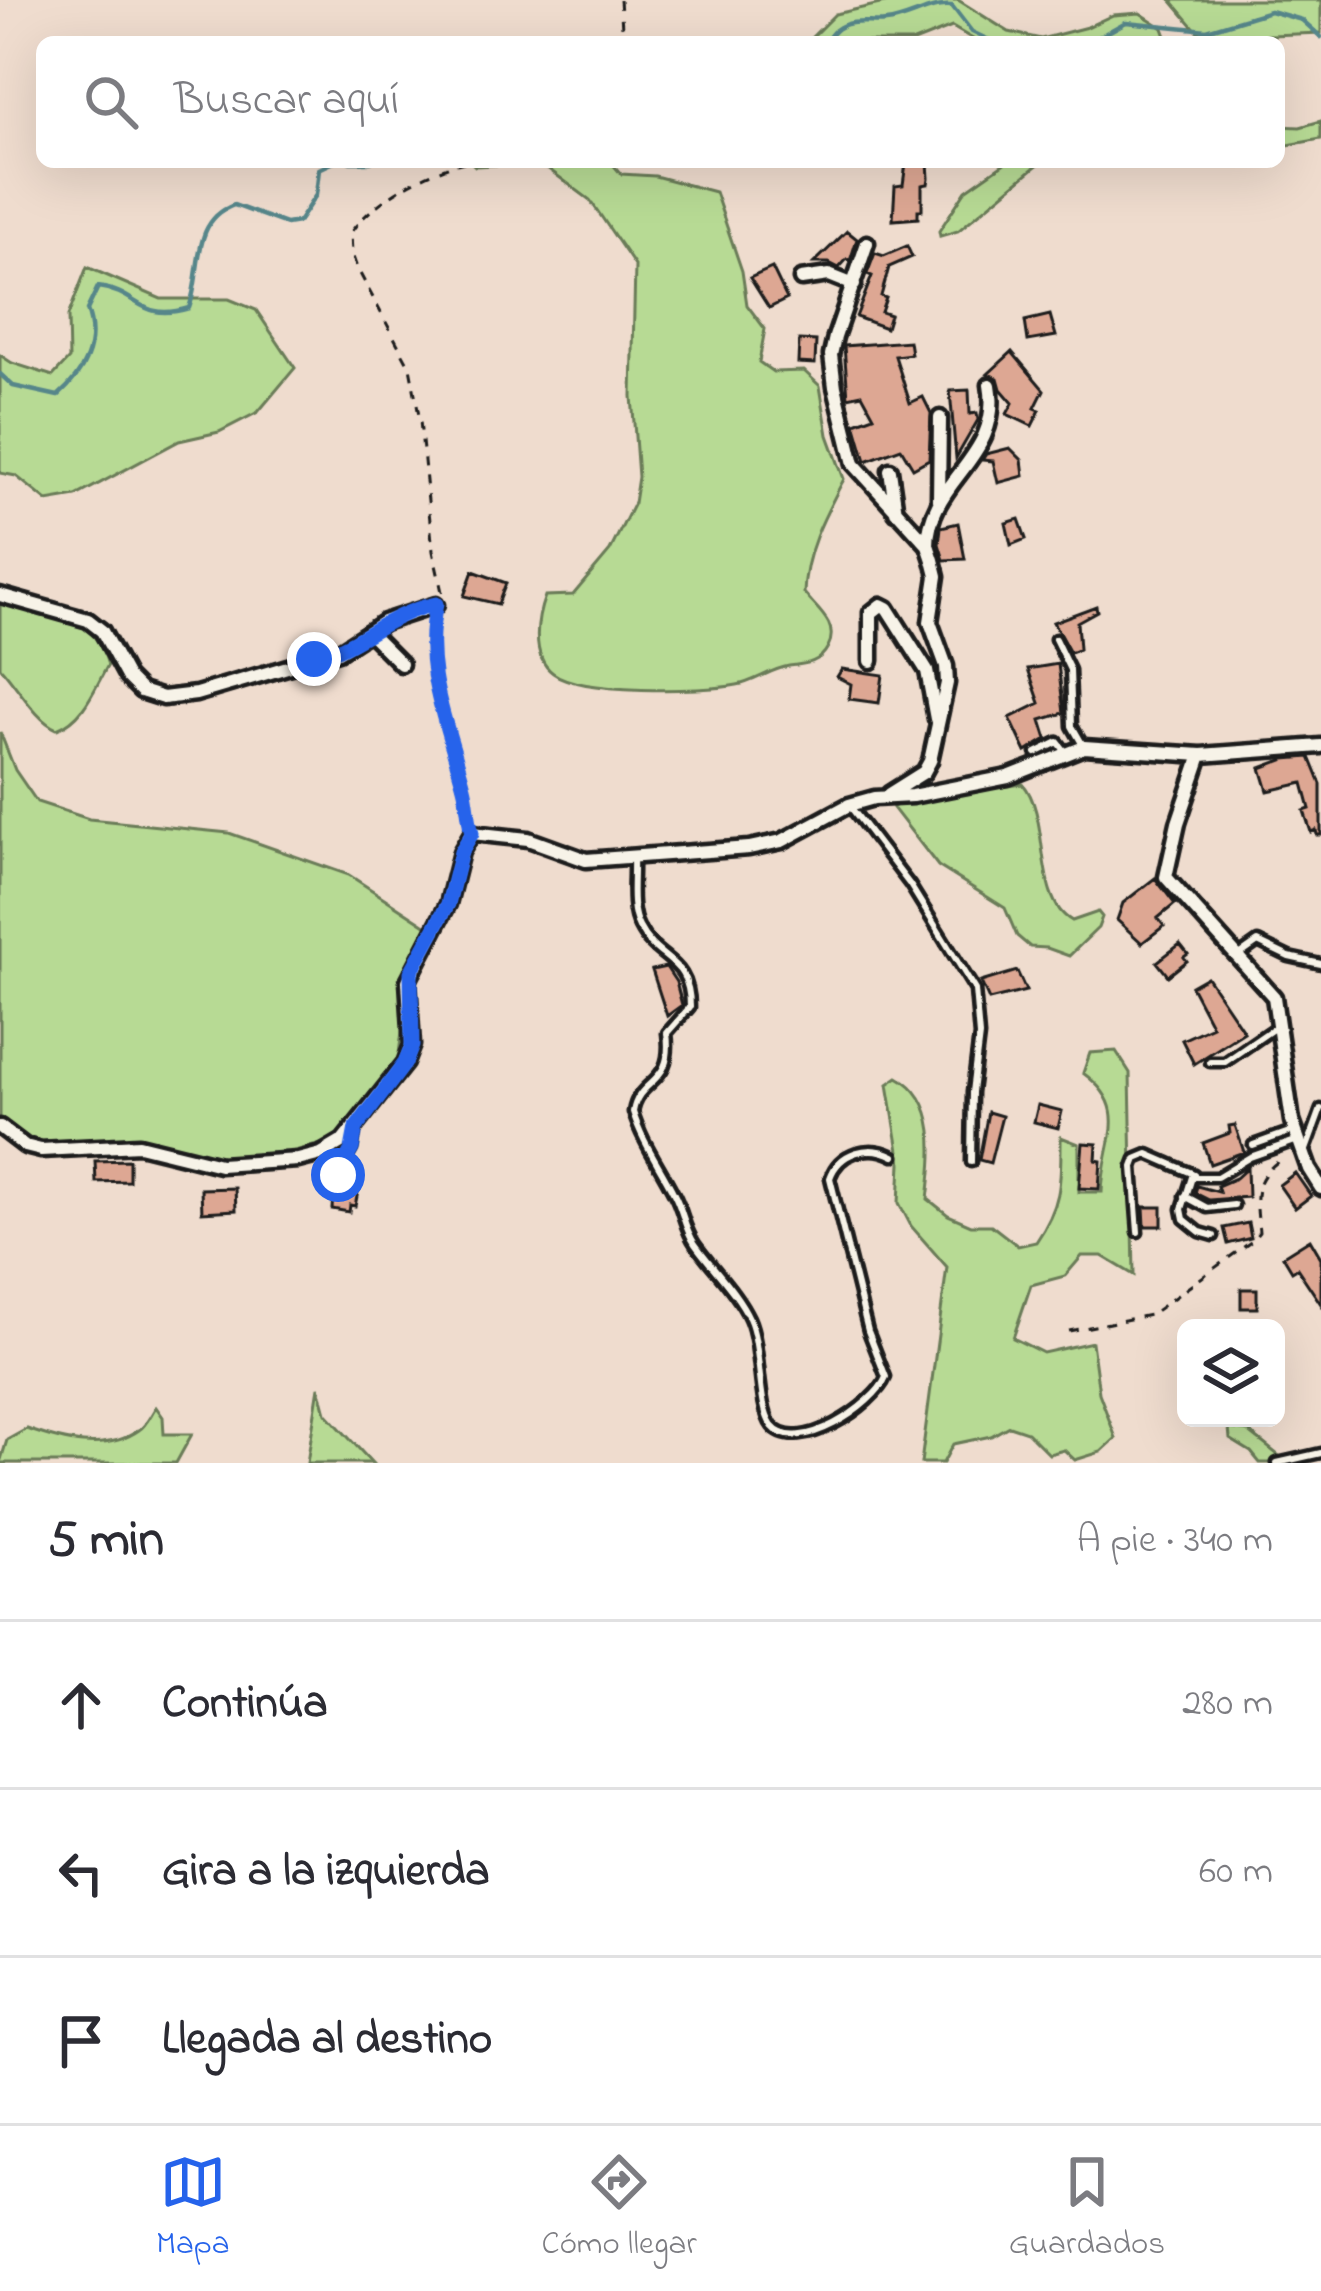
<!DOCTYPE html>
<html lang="es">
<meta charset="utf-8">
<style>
:root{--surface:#fff;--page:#f7f7f7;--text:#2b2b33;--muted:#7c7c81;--line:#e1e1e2;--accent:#2563eb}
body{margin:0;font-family:"Indie Flower",sans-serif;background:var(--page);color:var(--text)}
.controls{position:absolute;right:36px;bottom:36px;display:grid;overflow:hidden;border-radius:18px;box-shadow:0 12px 48px #0002}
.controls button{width:108px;height:108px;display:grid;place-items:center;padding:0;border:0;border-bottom:3px solid var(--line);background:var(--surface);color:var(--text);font:60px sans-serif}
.stop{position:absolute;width:36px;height:36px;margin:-27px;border:9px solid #2563eb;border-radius:50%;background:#fff}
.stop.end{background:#2563eb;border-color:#fff;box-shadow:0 3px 12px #0008}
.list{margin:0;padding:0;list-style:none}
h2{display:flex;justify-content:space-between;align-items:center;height:156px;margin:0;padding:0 48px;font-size:51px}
h2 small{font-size:39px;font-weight:400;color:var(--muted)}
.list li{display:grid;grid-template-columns:78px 1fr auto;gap:36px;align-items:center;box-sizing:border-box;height:168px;padding:0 48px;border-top:3px solid var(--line)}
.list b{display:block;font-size:45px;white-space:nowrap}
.list em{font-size:39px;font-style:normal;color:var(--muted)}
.icon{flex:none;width:66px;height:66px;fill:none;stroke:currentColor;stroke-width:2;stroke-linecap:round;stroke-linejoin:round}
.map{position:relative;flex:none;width:1321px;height:1463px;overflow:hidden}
.search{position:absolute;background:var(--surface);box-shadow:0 12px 48px #0002;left:36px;right:36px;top:36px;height:132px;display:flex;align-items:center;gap:30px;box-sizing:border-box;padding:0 42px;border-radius:18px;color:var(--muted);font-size:45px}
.sheet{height:660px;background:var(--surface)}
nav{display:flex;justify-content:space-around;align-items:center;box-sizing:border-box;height:168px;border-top:3px solid var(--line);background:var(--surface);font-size:33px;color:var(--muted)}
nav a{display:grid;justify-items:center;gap:6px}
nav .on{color:var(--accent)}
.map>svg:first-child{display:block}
.green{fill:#b7da94;stroke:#6a7b58;stroke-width:3}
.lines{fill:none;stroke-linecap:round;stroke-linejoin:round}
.stream{stroke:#56868a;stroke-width:4.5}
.building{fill:#dda793;stroke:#1c1c1c;stroke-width:3}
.lane-casing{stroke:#1c1c1c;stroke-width:15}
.street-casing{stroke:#1c1c1c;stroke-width:21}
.path{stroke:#1c1c1c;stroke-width:3;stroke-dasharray:9 9;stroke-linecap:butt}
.lane{stroke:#f7f3e8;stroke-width:6}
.street{stroke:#f7f3e8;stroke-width:12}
.route{stroke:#2563eb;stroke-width:15}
</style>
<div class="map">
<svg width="1321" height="1463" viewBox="0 0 1321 1463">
<rect width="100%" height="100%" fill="#efdcce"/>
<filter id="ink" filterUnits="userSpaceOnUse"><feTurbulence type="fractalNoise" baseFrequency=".00833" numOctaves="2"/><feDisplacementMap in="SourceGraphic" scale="24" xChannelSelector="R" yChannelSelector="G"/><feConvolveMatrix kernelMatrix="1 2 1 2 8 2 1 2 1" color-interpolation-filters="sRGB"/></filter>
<g filter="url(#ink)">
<!-- green -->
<path class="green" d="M898 0H958L1009 32 1041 39 1087 27 1113 15 1140 13 1163 28 1167 39 978 42 952 27 914 42H807L835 14Z
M1171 0H1321V33L1217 37 1198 32Z
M1321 121V139L1288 145 1279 142V126L1300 127Z
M471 162H611L621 174 655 176 715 192 742 271 747 305 765 329 759 362 773 372 804 371 820 386 828 435 844 479C825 515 805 551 804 593 816 609 840 624 828 647 819 664 805 664 789 666 771 669 754 682 737 685 701 692 581 694 553 673 530 656 537 618 545 596L573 595 610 551 634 503 638 477 632 396 635 266 590 200 547 168 515 164 475 166Z
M1006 162H1041L958 231 940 236 939 231 966 190Z
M87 267 161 299H229L256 310 295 368 258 412 219 432 179 441 76 496 47 501 16 476 0 473V355L12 363 53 376 69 359 68 316Z
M0 593C47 607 93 612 108 665 94 689 85 718 57 729 36 721 17 685 0 667Z
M0 732 15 770 37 802 89 819 229 833 349 875 430 928 405 1009 398 1061 359 1110 349 1129 332 1141 280 1155 223 1160 33 1143 0 1121Z
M1023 784C1051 816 1033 900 1072 921L1098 912 1102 917 1098 928 1069 956 1047 948 1030 947 1017 936 1005 908 938 866 893 808 900 801Z
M1116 1051 1130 1073 1134 1275 1102 1256H1082L1065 1276 1031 1285 1013 1338 1043 1353 1092 1342 1099 1393 1116 1438 1101 1452 1075 1460 1064 1450 1049 1454 1027 1432 1009 1426 991 1436 953 1444 943 1463H921L947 1267 911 1226 899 1203 901 1163 888 1084 898 1077C941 1100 933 1158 928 1199L948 1215 971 1225H991L1018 1246 1036 1242C1062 1204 1061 1182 1061 1137L1079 1144V1192H1102C1103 1141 1134 1110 1083 1073L1090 1053Z
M319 1387 326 1413 372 1463H307Z
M156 1407 163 1417 164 1434H192L176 1463H0L7 1440 27 1429C61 1441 105 1454 139 1430 146 1426 151 1414 156 1407Z
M1229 1428 1248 1431 1288 1463H1260L1251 1452 1230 1439Z"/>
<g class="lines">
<!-- stream -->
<path class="stream" d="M826 42C832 32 836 28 847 24 860 20 873 24 886 22 909 20 931 3 952 6L972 32 993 42
M1090 42 1126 22 1207 30 1270 11 1302 20 1321 37
M350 162H371
M0 374 13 386 58 396C83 374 100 344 87 310L98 287C140 292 139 323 189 308 203 271 190 221 234 205L286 224 298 222 316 195 319 169 334 162"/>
</g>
<!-- building -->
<path class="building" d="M928 162 929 178 928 184 922 185V210H918V218L893 220 895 186 903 185 906 163Z
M847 231 857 239 850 261 847 259 839 268 829 263H814Z
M907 246 912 257 889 267 881 296 886 298 881 312 890 315 886 328 856 317 872 276 867 274 875 253 884 256Z
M772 268 787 299 769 308 750 278Z
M1050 315 1056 336 1028 341 1025 321Z
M799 340 816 341 815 364 798 363Z
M909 341 911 354 895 356 910 403 923 397 931 413 929 459 913 468 901 448 866 461 855 423 874 416 862 394 848 397 844 346Z
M1012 352 1044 390 1035 408 1040 410 1032 426 1007 414 1013 403 1001 389 998 378 988 374Z
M969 390 970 414 977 413 978 420 956 458 950 391Z
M1010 448 1022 460 1024 476 998 483 993 461 982 460 986 454Z
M1019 519 1026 539 1011 545 1006 523Z
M958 523 965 559 944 560 939 544 941 527Z
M473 571 506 583 498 604 464 596Z
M1096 606 1097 611 1077 622 1079 649 1070 653 1053 622Z
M1058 664 1064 713 1041 720 1047 739 1026 752 1010 718 1040 703 1028 669Z
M842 669 883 675 879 703 849 699 851 684 837 677Z
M1310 757 1321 784V835H1317L1316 830 1311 832 1304 811 1310 809 1303 783 1268 791 1261 768 1285 759Z
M1155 878 1175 904 1158 918 1164 926 1142 943 1117 920 1123 903Z
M1180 944 1188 954 1184 957 1187 961 1168 976 1157 962Z
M666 967 676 982 682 1005 667 1016 652 970Z
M1017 971 1026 991 989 1000 981 982Z
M1207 977 1244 1032 1194 1064 1182 1040 1212 1026 1191 986Z
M1038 1105 1062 1111 1058 1128 1034 1122Z
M988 1112 1002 1116 990 1163 979 1160Z
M1235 1125 1244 1152 1210 1164 1203 1143 1230 1133 1229 1126Z
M1083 1143 1097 1144 1096 1160 1101 1161 1099 1189 1079 1188Z
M129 1160V1181L96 1182 95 1161Z
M1247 1168 1248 1197 1209 1200 1195 1193 1197 1186 1219 1192 1217 1186 1236 1178Z
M1295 1173 1311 1196 1295 1208 1279 1185Z
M334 1182 359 1187 355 1206 350 1205 349 1212 332 1209Z
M235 1188 236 1210 202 1212 201 1189Z
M1144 1207H1162V1226H1145Z
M1248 1223 1251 1238 1228 1244 1224 1228Z
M1310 1239 1321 1258V1304L1297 1268 1292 1271 1283 1256Z
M1241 1289H1257V1308H1241Z"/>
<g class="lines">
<defs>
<path id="lane" d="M1055 639 1070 670 1072 726 1084 747
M1036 753 1058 742 1066 752
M849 805 910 885 975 990 979 1036 972 1092 971 1162
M633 858C634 879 629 908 639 927 657 963 690 956 690 1007L667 1033C674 1087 639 1076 633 1112 642 1142 660 1166 674 1194 683 1210 684 1228 695 1244 712 1268 737 1292 749 1318 762 1346 757 1406 772 1426 797 1457 875 1405 886 1377L868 1331 830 1178C839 1152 869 1143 894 1156
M1238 956 1258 942 1289 957 1321 964
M1210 1062H1225L1277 1026
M1253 1145 1292 1131
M1306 1150 1321 1109
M337 1175 352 1149 355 1132
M1185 1196 1207 1208 1234 1205
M1138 1232 1133 1167 1136 1159 1148 1154 1194 1174
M1214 1236 1200 1232 1184 1219 1182 1209 1192 1177H1217L1250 1157 1298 1140
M1277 1463 1321 1453"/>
<path id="street" d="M867 243 835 337 831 355 835 387 854 464 928 545 933 560 937 576 930 622 946 666 947 683 930 761 924 772 889 794
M801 279 829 275 854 285
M890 470 896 512
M939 500 940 418
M928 545C928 479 1003 459 990 385
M0 595 88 620 102 631 127 677 141 691 163 698 196 694 338 652 384 622 436 605
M370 633 401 664
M871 661V613L881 605 887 608 927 671 936 719
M1201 755 1178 823 1166 877 1274 997 1292 1121 1309 1169 1321 1188
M0 1127 25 1146 41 1150 139 1145 220 1165 298 1160 321 1154 343 1141 405 1063 412 1045 408 981 448 904 461 852 472 833 528 839 586 860 749 848 782 841 849 805 874 798 912 796 1008 777 1084 747 1201 755 1321 746"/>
</defs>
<!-- lane casing -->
<use href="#lane" class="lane-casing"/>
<!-- street casing -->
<use href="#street" class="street-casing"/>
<!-- path -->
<path class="path" d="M620 0 623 42
M442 592 433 551 420 421 410 367 357 268 352 254 351 232C374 200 425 172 464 162
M433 618C423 689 459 752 468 820
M1069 1331 1150 1315 1252 1241 1259 1232C1256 1195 1251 1180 1284 1157"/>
<!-- lane -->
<use href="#lane" class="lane"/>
<!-- street -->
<use href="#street" class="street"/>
</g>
</g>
<g class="lines" filter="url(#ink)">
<!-- route -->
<path class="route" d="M314 659C358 646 390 613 436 604 421 670 448 725 464 787 468 802 468 818 472 833L461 852 448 904 411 972 412 1046 405 1063 356 1128 352 1149 338 1175"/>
</g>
</svg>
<div class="controls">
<button><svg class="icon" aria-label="layers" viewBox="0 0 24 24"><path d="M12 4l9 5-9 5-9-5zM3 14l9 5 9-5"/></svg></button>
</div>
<div class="stop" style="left:338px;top:1175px"></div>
<div class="stop end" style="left:314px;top:659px"></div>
<div class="search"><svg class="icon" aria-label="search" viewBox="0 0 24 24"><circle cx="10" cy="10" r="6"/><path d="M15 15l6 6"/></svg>Buscar aquí</div>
</div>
<section class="sheet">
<h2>5 min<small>A pie · 340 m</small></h2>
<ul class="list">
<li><svg class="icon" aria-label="ahead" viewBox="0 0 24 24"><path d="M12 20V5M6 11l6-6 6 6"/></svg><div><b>Continúa</b></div><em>280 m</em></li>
<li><svg class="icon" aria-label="left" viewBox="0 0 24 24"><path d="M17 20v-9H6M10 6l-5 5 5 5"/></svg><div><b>Gira a la izquierda</b></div><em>60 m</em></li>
<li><svg class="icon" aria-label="arrive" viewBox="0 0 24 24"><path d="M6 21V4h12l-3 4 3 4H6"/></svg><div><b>Llegada al destino</b></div></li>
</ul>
</section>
<nav>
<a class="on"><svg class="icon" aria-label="map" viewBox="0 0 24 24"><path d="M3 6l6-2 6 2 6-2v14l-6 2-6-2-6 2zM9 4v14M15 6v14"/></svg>Mapa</a>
<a><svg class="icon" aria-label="directions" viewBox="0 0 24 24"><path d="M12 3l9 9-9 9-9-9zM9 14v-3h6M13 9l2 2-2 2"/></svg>Cómo llegar</a>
<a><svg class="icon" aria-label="saved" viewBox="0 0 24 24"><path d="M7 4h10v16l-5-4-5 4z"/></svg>Guardados</a>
</nav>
